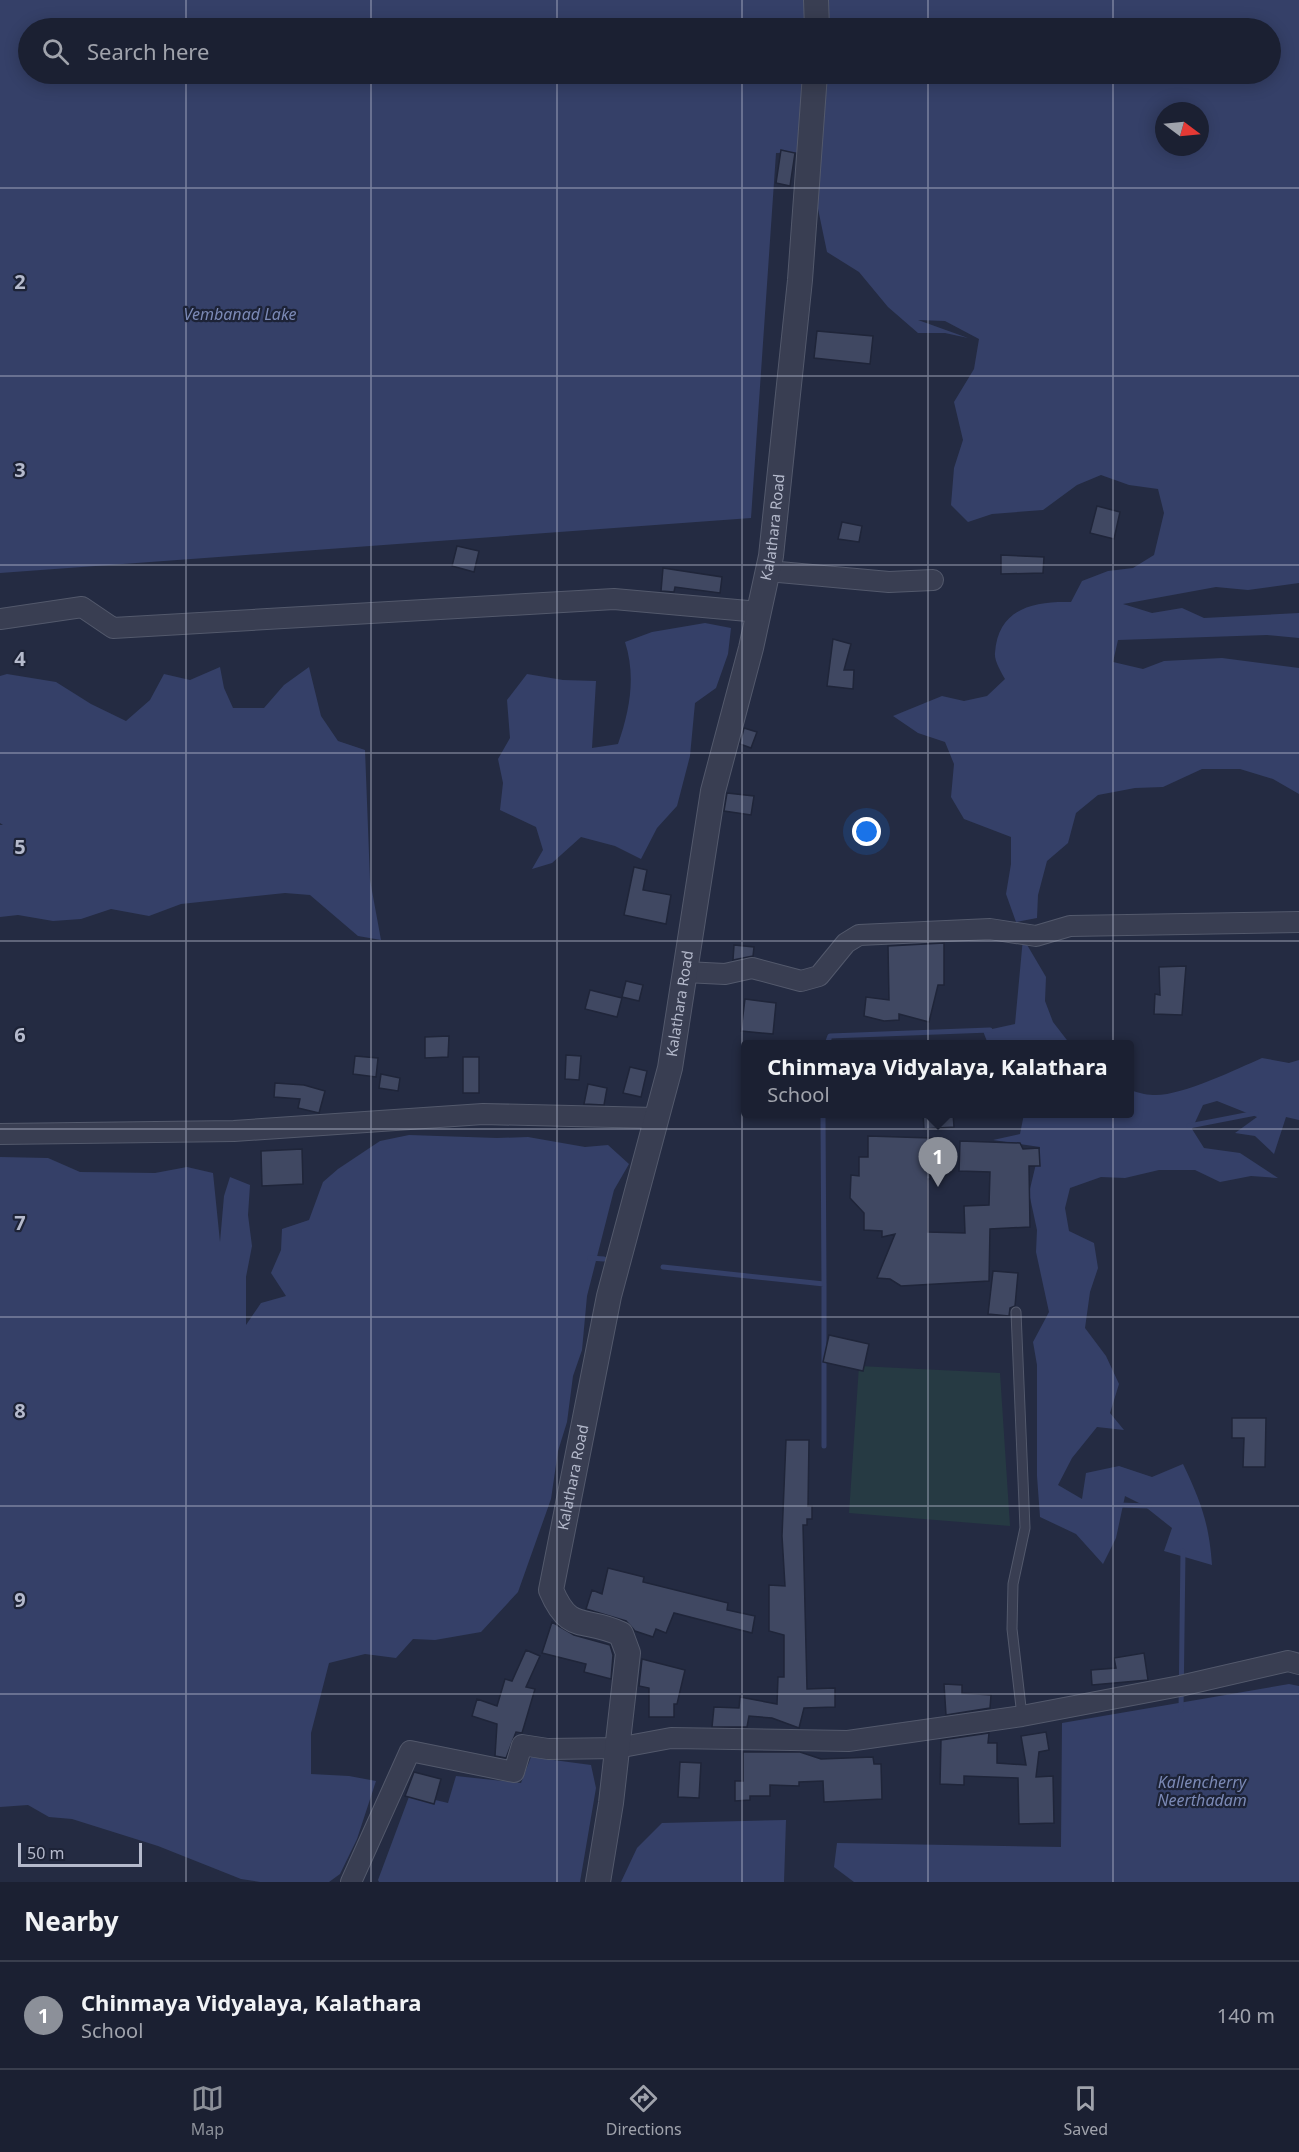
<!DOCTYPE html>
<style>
:root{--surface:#1b2032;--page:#24283a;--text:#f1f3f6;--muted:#a0a3ac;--line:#393e4d;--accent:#8c9099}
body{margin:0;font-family:"Noto Sans",sans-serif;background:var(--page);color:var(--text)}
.compass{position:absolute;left:1155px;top:102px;width:54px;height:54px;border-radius:50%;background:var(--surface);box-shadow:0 3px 15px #0003;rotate:106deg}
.scale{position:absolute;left:18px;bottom:15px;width:124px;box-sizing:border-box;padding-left:6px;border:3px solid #b5bacc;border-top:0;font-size:16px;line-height:21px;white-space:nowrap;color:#b5bacc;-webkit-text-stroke:4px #1d2337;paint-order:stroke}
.you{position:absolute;left:867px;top:832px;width:21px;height:21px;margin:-15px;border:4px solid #fff;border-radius:50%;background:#1a73e8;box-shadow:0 0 0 9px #1a73e833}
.badge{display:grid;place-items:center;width:39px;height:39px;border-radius:50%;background:var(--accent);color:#fff;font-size:20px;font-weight:700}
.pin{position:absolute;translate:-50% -50px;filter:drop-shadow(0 2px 3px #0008)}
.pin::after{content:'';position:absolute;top:32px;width:21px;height:18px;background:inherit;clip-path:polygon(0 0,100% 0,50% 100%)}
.popup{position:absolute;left:741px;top:1040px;width:393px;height:78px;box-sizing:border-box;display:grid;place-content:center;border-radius:6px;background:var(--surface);filter:drop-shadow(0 2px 4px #0005);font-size:20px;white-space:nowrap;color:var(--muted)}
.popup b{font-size:22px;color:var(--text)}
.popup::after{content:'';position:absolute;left:50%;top:100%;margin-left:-12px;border:12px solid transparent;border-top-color:var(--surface)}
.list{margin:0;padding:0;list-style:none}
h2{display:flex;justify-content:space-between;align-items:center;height:78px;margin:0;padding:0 24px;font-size:26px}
h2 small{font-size:20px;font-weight:400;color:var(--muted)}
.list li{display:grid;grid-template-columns:39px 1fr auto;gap:18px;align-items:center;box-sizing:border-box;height:108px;padding:0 24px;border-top:2px solid var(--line)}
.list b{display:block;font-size:22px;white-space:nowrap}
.list p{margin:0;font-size:20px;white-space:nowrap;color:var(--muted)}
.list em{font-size:20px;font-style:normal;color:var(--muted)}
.icon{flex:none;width:33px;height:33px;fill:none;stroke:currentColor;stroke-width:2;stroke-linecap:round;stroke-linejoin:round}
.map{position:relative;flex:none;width:1299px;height:1882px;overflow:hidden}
.search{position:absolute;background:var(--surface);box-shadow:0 3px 15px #0003;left:18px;right:18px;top:18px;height:66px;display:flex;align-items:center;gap:15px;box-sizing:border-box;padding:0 21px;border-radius:33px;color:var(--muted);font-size:22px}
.sheet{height:186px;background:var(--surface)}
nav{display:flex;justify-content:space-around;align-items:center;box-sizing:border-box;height:84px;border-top:2px solid var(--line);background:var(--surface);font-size:16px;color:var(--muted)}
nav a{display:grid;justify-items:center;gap:3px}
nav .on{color:var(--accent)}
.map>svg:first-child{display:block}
.green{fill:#263a43}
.water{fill:#354068;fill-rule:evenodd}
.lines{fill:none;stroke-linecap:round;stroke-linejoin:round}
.stream{stroke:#354068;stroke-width:5}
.building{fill:#404862;stroke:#1f2539;stroke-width:1.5}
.service-casing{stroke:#53596c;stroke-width:11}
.minor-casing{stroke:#53596c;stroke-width:22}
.tertiary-casing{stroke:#53596c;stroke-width:26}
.service{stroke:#393e52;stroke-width:9}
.minor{stroke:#393e52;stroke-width:20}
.tertiary{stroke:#393e52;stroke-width:24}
.grid{fill:none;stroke:#b5bacc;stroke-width:1.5;stroke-opacity:0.55}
.labels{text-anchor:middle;stroke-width:4.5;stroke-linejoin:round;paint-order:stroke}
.street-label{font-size:15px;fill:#b5bacc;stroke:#1d2337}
.water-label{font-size:16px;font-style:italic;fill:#7b89b5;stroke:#1d2337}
.grid-label{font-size:20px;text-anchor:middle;font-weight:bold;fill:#b5bacc;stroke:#1d2337;stroke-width:4.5;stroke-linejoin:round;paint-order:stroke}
</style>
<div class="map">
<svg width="1299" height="1882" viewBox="0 0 1299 1882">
<rect width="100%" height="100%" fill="#242b42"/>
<!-- green -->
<path class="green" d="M859 1366 1000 1373 1010 1526 849 1513Z"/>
<!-- water -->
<path class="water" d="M0 0H1299V583L1248 590 1216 587 1123 604 1152 613 1182 608 1204 618 1299 613V638L1267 635 1118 640 1113 662 1143 669 1164 661 1222 658 1299 668V794L1273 779 1240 769H1202L1163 787 1135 788 1098 795 1076 813 1068 843 1047 861 1038 895 1037 918 1016 922 1006 894 1011 864V837L964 819 951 797 954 764 945 742 918 733 893 716 942 696 964 701 987 696 1005 679C1001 672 994 660 995 653 998 608 1034 601 1071 602L1082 581 1108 571 1133 568 1154 555 1164 513 1158 489 1129 485 1101 475 1077 485 1043 510 992 514 968 522 951 505 954 468 963 440 954 402 974 369 979 339 945 321 918 320 968 338 945 333H918L888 307 859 272 827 252 817 204 819 152 776 153 751 518 0 573ZM28 28H1270V74H28ZM1164 111H1200V147H1164Z
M705 623 731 628 728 654 716 688 695 703 690 756 677 806 657 828 641 859 615 846 581 837 552 863 532 869 543 850 536 827 500 810 503 783 498 759 510 738 507 700 527 674 563 680 596 681 592 748 618 744C630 710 636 676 625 642L652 632Z
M220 667 224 688 233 708H264L284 685 309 667 321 716 338 741 365 750 370 880 381 940 358 936 310 895 285 893 181 904 149 916 111 909 81 919 53 921 18 915 0 917V825H3L0 823V676L7 674 56 682 91 704 126 721 150 700 164 674 190 680Z
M1023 938 1046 977 1045 1001 1053 1022 1070 1044H988L983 1031 1015 1024Z
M1262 1058 1289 1063 1299 1060V1120L1286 1117 1274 1154 1255 1136 1235 1133 1257 1117 1217 1101 1203 1105 1192 1129 1204 1148 1240 1153 1278 1178 1251 1176 1220 1182 1195 1170H1159L1125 1178 1101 1177 1070 1188 1065 1208 1069 1231 1094 1243 1098 1268 1090 1292 1085 1328 1106 1356 1119 1384 1110 1413 1124 1430 1097 1427 1072 1458 1058 1485 1082 1499 1086 1473 1119 1466 1152 1477 1183 1464C1201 1502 1209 1523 1212 1565L1164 1551 1172 1528 1143 1505 1125 1496 1116 1538 1103 1564 1076 1534 1040 1517 1037 1476V1365L1033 1342 1049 1312 1036 1252 1037 1230 1029 1193 1040 1147 993 1140 1020 1134 1024 1114H1130V1090C1137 1092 1145 1095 1153 1095 1179 1097 1237 1069 1262 1058Z
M409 1135 497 1138 528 1137 585 1147 608 1145 629 1164 614 1190 587 1296 582 1350 573 1376 567 1422 558 1451 551 1499 518 1592 481 1632 435 1640 413 1639 396 1658 365 1654 329 1663 311 1733V1774L349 1776 376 1781 357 1839 340 1874 329 1882H260L241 1879 158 1846 72 1819 49 1817 28 1805 0 1807V1157L48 1158 80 1172 155 1173 187 1167 213 1173 220 1242 224 1196 230 1177 250 1185 248 1215 252 1246 246 1277V1325L261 1303 286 1296 271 1273 281 1250 282 1229 309 1220 323 1182 338 1169 380 1141Z
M1289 1684 1299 1686V1882H854L834 1867 837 1843 1061 1847 1062 1723Z
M531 1757 591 1765 596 1788 580 1882H379L378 1880 410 1794 448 1803 456 1776 521 1783Z
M786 1820 784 1882H621L637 1848 662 1823Z"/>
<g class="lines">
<!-- stream -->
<path class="stream" d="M827 1044 830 1036 990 1030
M823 1114 824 1286
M1189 1126 1256 1113
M590 1258 604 1259
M663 1267 824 1284V1446
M1118 1505 1150 1506
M1181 1710 1183 1551"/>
</g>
<!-- building -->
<path class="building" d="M781 150 795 153 790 186 776 183Z
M817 331 873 336 870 364 814 358Z
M1097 506 1120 512 1114 539 1090 533Z
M842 522 862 526 859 542 838 539Z
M457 546 479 551 474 572 452 566Z
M1001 555 1044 557 1043 573 1001 574Z
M663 568 722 577 720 593 675 587 674 592 661 591Z
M833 639 851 644 844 670H854L853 689 827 686Z
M744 728 757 732 751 748 740 744Z
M727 793 754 796 751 815 724 811Z
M634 867 647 870 643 890 671 895 666 924 624 915Z
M944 943V985H938L929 1022 899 1014V1020L884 1021 864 1016 866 997 889 1000 888 946Z
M734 945 754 947 753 956 733 960Z
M1186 966 1182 1015 1154 1014 1155 994 1160 995 1159 967Z
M626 981 643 985 639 1001 622 997Z
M590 990 622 998 617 1017 585 1009Z
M745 999 776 1003 773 1034 741 1031Z
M449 1036 448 1057 425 1058V1037Z
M566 1055 581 1056 579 1080 565 1079Z
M355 1056 378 1058 376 1077 353 1074Z
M463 1057H479V1093H463Z
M630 1067 647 1071 641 1097 623 1093Z
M381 1074 400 1078 398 1091 379 1088Z
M275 1083 304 1085 325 1091 319 1113 298 1108 300 1099 274 1097Z
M588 1084 607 1088 604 1105 584 1104Z
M923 1113H953L954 1127 924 1129Z
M868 1136 931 1138 930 1179H928V1232L965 1233 964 1206 989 1205 990 1172 959 1171 960 1141 1020 1143 1023 1149 1039 1148 1040 1166H1029L1030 1227 990 1229 989 1281 901 1286 890 1279 877 1278 895 1234 882 1237V1231L864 1230V1213L850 1198 851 1175 859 1176V1157H868Z
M302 1149 303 1184 262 1186 261 1151Z
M993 1271 1018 1273 1015 1306 1010 1308 1009 1316 988 1314Z
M829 1335 869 1344 863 1371 823 1362Z
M1232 1418H1266L1265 1467H1243L1244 1438H1232Z
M786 1440H809L808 1506H812V1519H807V1525H803L807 1689 835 1688V1707L804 1708 799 1728 772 1718 749 1716 747 1727H712L714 1707 739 1708 740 1697 777 1704 778 1677H784V1635L769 1631V1585L785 1586 782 1536Z
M608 1568 644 1577 643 1582 728 1603 727 1610 755 1616 752 1633 674 1613 666 1633 656 1629 653 1637 635 1631 626 1621 586 1609 592 1590 602 1594Z
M552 1622 574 1635 610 1645 613 1655 611 1679 584 1672 586 1664 542 1653Z
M526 1650 540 1656 526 1687 535 1689 522 1733 516 1732 506 1758 495 1756 497 1724 472 1716 477 1699 497 1706 505 1679 512 1681Z
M1144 1653 1148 1680 1092 1685 1091 1670 1116 1668 1114 1658Z
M642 1659 685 1670 677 1704H674V1717H649V1688L639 1686Z
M944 1684 962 1685V1693L991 1695 990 1708 946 1715Z
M1046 1732 1049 1750 1039 1752 1036 1777 1053 1776 1054 1823 1019 1824 1018 1778 964 1776V1785L940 1784 941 1740 989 1733 988 1743H997V1763L1026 1765 1021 1736Z
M743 1752H800L821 1759 873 1757 874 1764H881L882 1799 824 1802 823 1781 799 1782V1786L770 1785V1796H750V1800L735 1801V1781H743Z
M680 1762 701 1763 699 1798 678 1797Z
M414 1772 441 1779 434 1804 405 1796Z"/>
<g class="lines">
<defs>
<path id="service" d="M1016 1312 1025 1528 1013 1584 1012 1629 1022 1716"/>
<path id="minor" d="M768 571 889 582 933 580
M0 619 82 607 113 628 614 599 759 612
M685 972 725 974 752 968 801 981 819 976 846 943 859 935 990 929 1036 936 1070 926 1299 922
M0 1134 234 1131 483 1114 655 1118
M351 1882 410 1751 514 1772 522 1745 548 1749 617 1748 671 1738 848 1741 1022 1716 1180 1686 1288 1661 1299 1664"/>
<g id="tertiary">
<path d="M816 0 817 28"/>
<path id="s1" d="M598 1882 611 1803 628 1653 621 1634C584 1616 570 1635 551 1590L609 1296 670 1068 713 791 751 648 771 556 800 280 815 74"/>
</g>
</defs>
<!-- service casing -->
<use href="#service" class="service-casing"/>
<!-- minor casing -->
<use href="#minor" class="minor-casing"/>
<!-- tertiary casing -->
<use href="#tertiary" class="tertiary-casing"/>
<!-- service -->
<use href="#service" class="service"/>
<!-- minor -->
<use href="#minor" class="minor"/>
<!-- tertiary -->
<use href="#tertiary" class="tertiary"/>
</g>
<!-- grid -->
<path class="grid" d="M186 0V28M371 0V28M557 0V28M742 0V28M928 0V28M1113 0V28M186 74V1882M371 74V1882M557 74V1882M742 74V1882M928 74V1882M1113 74V1882M0 188H1299M0 376H1299M0 565H1299M0 753H1299M0 941H1299M0 1129H1299M0 1317H1299M0 1506H1299M0 1694H1299"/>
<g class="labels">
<!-- street labels -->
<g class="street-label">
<text dy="5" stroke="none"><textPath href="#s1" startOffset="1426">Kalathara Road</textPath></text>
<text dy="5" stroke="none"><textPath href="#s1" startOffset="940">Kalathara Road</textPath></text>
<text dy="5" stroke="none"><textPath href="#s1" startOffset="454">Kalathara Road</textPath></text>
</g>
<!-- water labels -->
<g class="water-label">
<text x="240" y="320">Vembanad Lake</text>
<text x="1202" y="1788">Kallencherry<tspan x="1202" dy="18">Neerthadam</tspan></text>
</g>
</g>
<g class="grid-label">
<text x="20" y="289">2</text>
<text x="20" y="477">3</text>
<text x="20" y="666">4</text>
<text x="20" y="854">5</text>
<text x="20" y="1042">6</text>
<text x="20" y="1230">7</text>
<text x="20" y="1418">8</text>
<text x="20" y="1607">9</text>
</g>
</svg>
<svg class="compass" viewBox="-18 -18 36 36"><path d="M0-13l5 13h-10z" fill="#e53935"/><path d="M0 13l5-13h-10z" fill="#a0a3ac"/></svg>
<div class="scale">50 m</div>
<div class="you"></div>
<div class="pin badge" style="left:938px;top:1187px">1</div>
<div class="popup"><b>Chinmaya Vidyalaya, Kalathara</b>School</div>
<div class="search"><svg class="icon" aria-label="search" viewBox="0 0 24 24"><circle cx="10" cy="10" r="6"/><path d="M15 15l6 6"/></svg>Search here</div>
</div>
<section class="sheet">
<h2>Nearby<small></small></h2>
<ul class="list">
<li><span class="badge">1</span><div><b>Chinmaya Vidyalaya, Kalathara</b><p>School</p></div><em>140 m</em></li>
</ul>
</section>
<nav>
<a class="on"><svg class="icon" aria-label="map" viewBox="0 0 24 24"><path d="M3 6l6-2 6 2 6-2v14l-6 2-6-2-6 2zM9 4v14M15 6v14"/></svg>Map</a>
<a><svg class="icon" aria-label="directions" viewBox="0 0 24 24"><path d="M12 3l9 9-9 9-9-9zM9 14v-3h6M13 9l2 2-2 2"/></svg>Directions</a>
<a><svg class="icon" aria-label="saved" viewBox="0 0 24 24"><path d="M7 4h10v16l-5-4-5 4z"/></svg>Saved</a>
</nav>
